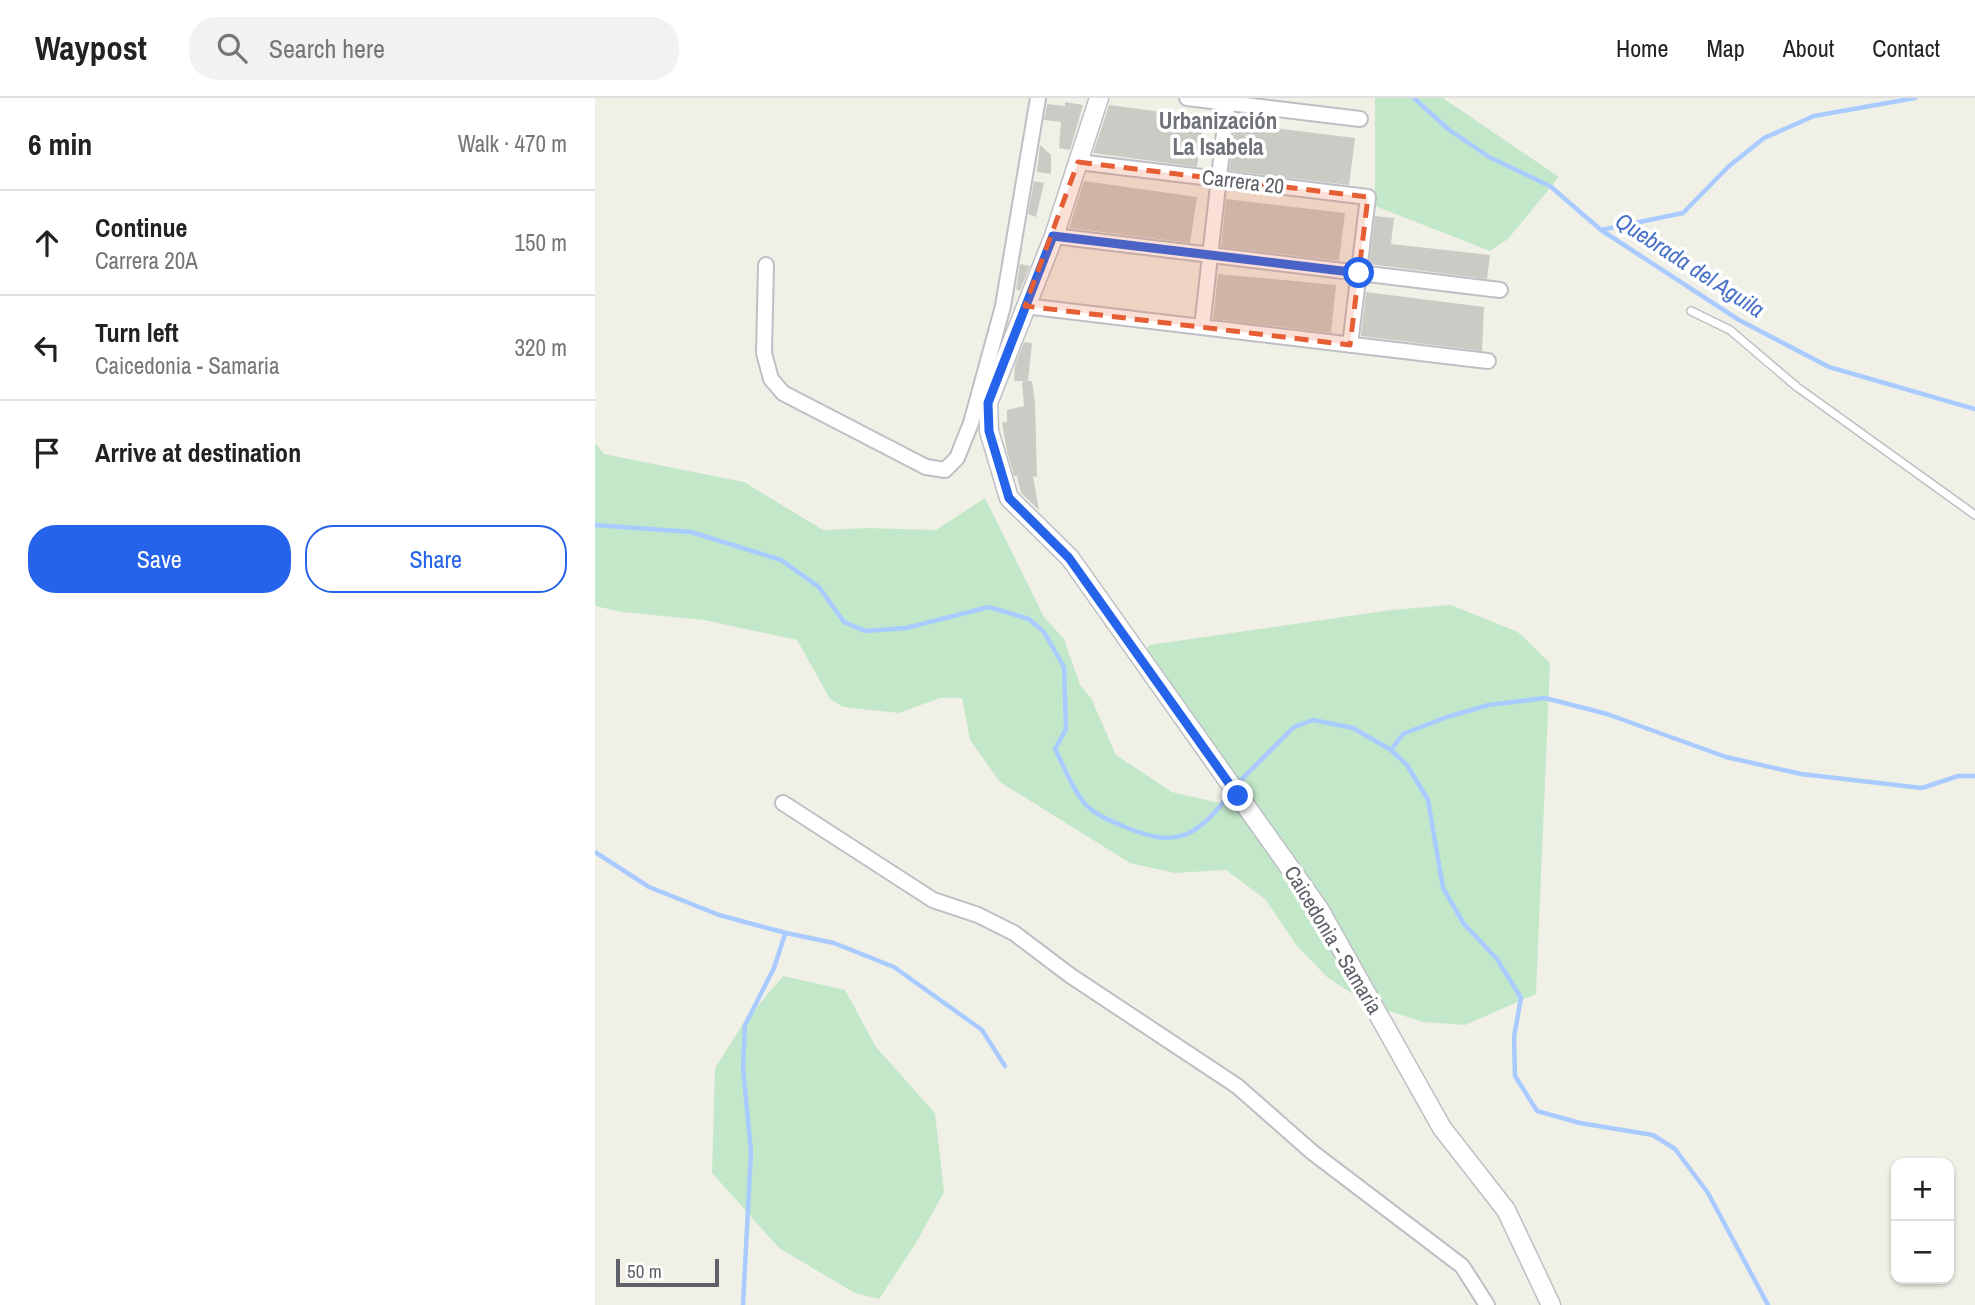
<!DOCTYPE html>
<meta charset="utf-8">
<style>
:root{--surface:#fff;--page:#f2f2f2;--text:#222;--muted:#767676;--line:#e0e0e0;--accent:#2563eb}
body{margin:0;font-family:"Archivo Narrow",sans-serif;background:var(--page);color:var(--text)}
.controls{position:absolute;right:21px;bottom:21px;display:grid;overflow:hidden;border-radius:14px;box-shadow:0 2px 5px #0004}
.controls button{width:63px;height:63px;display:grid;place-items:center;padding:0;border:0;border-bottom:2px solid var(--line);background:var(--surface);color:var(--text);font:35px sans-serif}
.scale{position:absolute;left:21px;bottom:18px;width:103px;box-sizing:border-box;padding-left:7px;border:4px solid #5e6167;border-top:0;font-size:19px;line-height:24px;white-space:nowrap;color:#5e6167;-webkit-text-stroke:5px #fff;paint-order:stroke}
.stop{position:absolute;width:21px;height:21px;margin:-16px;border:5px solid #2563eb;border-radius:50%;background:#fff}
.stop.end{background:#2563eb;border-color:#fff;box-shadow:0 2px 7px #0008}
.list{margin:0;padding:0;list-style:none}
h2{display:flex;justify-content:space-between;align-items:center;height:91px;margin:0;padding:0 28px;font-size:30px}
h2 small{font-size:23px;font-weight:400;color:var(--muted)}
.list li{display:grid;grid-template-columns:46px 1fr auto;gap:21px;align-items:center;box-sizing:border-box;height:105px;padding:0 28px;border-top:2px solid var(--line)}
.list b{display:block;font-size:26px;white-space:nowrap}
.list p{margin:0;font-size:23px;white-space:nowrap;color:var(--muted)}
.list em{font-size:23px;font-style:normal;color:var(--muted)}
.actions{display:flex;gap:14px;padding:21px 28px}
.actions a{flex:1;padding:16px 0;border:2px solid var(--accent);border-radius:28px;text-align:center;font-size:24px;color:var(--accent)}
.actions .main{background:var(--accent);color:#fff}
.icon{flex:none;width:38px;height:38px;fill:none;stroke:currentColor;stroke-width:2;stroke-linecap:round;stroke-linejoin:round}
.map{position:relative;flex:none;width:1380px;height:1207px;overflow:hidden}
header{display:flex;align-items:center;gap:42px;box-sizing:border-box;height:98px;padding:0 35px;background:var(--surface);border-bottom:2px solid var(--line)}
header strong{font-size:33px}
nav{display:flex;gap:38px;margin-inline-start:auto;font-size:24px}
.search{width:490px;height:63px;background:var(--page);display:flex;align-items:center;gap:18px;box-sizing:border-box;padding:0 24px;border-radius:28px;color:var(--muted);font-size:26px}
main{display:flex}
aside{flex:1;background:var(--surface)}
.map>svg:first-child{display:block}
.green{fill:#c3e8c9}
.lines{fill:none;stroke-linecap:round;stroke-linejoin:round}
.stream{stroke:#a9cbff;stroke-width:4.5}
.building{fill:#cccac4}
.service-casing{stroke:#bebfc5;stroke-width:10}
.minor-casing{stroke:#bebfc5;stroke-width:18}
.tertiary-casing{stroke:#bebfc5;stroke-width:21}
.service{stroke:#fff;stroke-width:7}
.minor{stroke:#fff;stroke-width:14}
.tertiary{stroke:#fff;stroke-width:18}
.route{stroke:#2563eb;stroke-width:9}
.marked{fill:#e65e33;fill-opacity:0.2;stroke:#e65e33;stroke-width:5;stroke-dasharray:14 9;stroke-linejoin:round}
.labels{text-anchor:middle;stroke-width:7;stroke-linejoin:round;paint-order:stroke}
.street-label{font-size:21px;fill:#5e6167;stroke:#fff}
.neighbourhood-label{font-size:23px;font-weight:bold;fill:#6f7379;stroke:#fff}
.water-label{font-size:23px;font-style:italic;fill:#4770c7;stroke:#fff}
</style>
<header>
<strong>Waypost</strong>
<div class="search"><svg class="icon" aria-label="search" viewBox="0 0 24 24"><circle cx="10" cy="10" r="6"/><path d="M15 15l6 6"/></svg>Search here</div>
<nav><a>Home</a><a>Map</a><a>About</a><a>Contact</a></nav>
</header>
<main>
<aside>
<h2>6 min<small>Walk · 470 m</small></h2>
<ul class="list">
<li><svg class="icon" aria-label="ahead" viewBox="0 0 24 24"><path d="M12 20V5M6 11l6-6 6 6"/></svg><div><b>Continue</b><p>Carrera 20A</p></div><em>150 m</em></li>
<li><svg class="icon" aria-label="left" viewBox="0 0 24 24"><path d="M17 20v-9H6M10 6l-5 5 5 5"/></svg><div><b>Turn left</b><p>Caicedonia - Samaria</p></div><em>320 m</em></li>
<li><svg class="icon" aria-label="arrive" viewBox="0 0 24 24"><path d="M6 21V4h12l-3 4 3 4H6"/></svg><div><b>Arrive at destination</b></div></li>
</ul>
<div class="actions"><a class="main">Save</a><a>Share</a></div>
</aside>
<div class="map">
<svg width="1380" height="1207" viewBox="0 0 1380 1207">
<rect width="100%" height="100%" fill="#f1f0e7"/>
<!-- green -->
<path class="green" d="M780 0H848L964 79 913 141 895 153 780 108Z
M0 345 9 356 149 384 228 432 273 430 341 432 390 400 449 519 469 541 485 587 496 600 521 657 577 694 629 706 640 702 545 565 554 547 796 512 856 507 923 534 955 565 941 896 870 927 828 924 775 907 733 880 702 848 670 801 631 772 580 775 535 765 405 684 375 642 367 600H345L304 615 248 609 235 601 202 542 109 522 27 514 0 508Z
M188 878 250 892 281 949 340 1015 349 1094 321 1145 284 1201 260 1195 184 1150 117 1075 120 970 150 923Z"/>
<g class="lines">
<!-- stream -->
<path class="stream" d="M819 0 853 31 894 59 955 88 1006 132 1144 222 1234 269 1380 311
M1006 132 1088 115 1133 69 1169 40 1219 18 1320 0
M0 427 96 434 186 462 224 489 249 524 270 533 311 530 394 509 434 521 449 534 469 569 471 631 460 651C470 670 478 693 492 708 502 718 517 723 530 729 583 751 601 739 635 696
M796 652 808 636 852 619 894 607 950 600 1012 616 1131 659 1206 676 1327 690 1363 678H1380
M642 686 699 629 718 622 758 630 796 652 812 667 833 702 848 790 869 826 902 861 926 900 919 939 920 978 942 1013 985 1025 1058 1037 1080 1051 1113 1095 1173 1207
M0 754 54 789 124 817 191 835 239 845 299 869 387 932 410 968
M148 1207 156 1054 148 969 150 927 179 870 190 836"/>
</g>
<!-- building -->
<path class="building" d="M470 4 488 7 475 52 464 50 466 24 449 22 452 6 470 8Z
M514 7 604 19V21L609 22 602 69 498 55Z
M640 25 760 40 754 87 634 73Z
M445 47 456 57V76L442 74Z
M439 83 449 85 441 119 433 116Z
M489 83 602 99 595 145 474 130Z
M631 101 750 115 744 163 626 149Z
M780 118 799 120 796 146 895 157 892 181 774 166Z
M425 166 435 168 425 193 421 191Z
M623 176 741 187 736 235 618 221Z
M771 194 889 209 887 253 766 238Z
M429 244 437 245 433 283H437L440 305 442 379 438 378 444 412 426 395 422 378H419L412 354 407 324H412V312L429 308 427 284 430 283H419L420 267Z"/>
<g class="lines">
<defs>
<path id="service" d="M1096 213 1135 232 1202 289 1380 417"/>
<path id="minor" d="M592 0 765 21
M483 64 773 99 755 247
M459 138 905 192
M171 167 169 255 176 281 188 295 331 369 350 372 362 360 376 325 408 208 443 0
M430 208 893 263
M607 229 633 0
M188 705 338 802 383 817 419 835 476 878 642 988 717 1054 867 1168 892 1207"/>
<path id="tertiary" d="M504 0 459 138 393 305 394 333 414 400 475 460 724 811 847 1030 911 1112 956 1207"/>
</defs>
<!-- service casing -->
<use href="#service" class="service-casing"/>
<!-- minor casing -->
<use href="#minor" class="minor-casing"/>
<!-- tertiary casing -->
<use href="#tertiary" class="tertiary-casing"/>
<!-- service -->
<use href="#service" class="service"/>
<!-- minor -->
<use href="#minor" class="minor"/>
<!-- tertiary -->
<use href="#tertiary" class="tertiary"/>
</g>
<g class="lines">
<!-- route -->
<path class="route" d="M643 698 474 460 414 400 394 333 393 305 458 138 764 175"/>
</g>
<!-- marked area -->
<path class="marked" d="M483 64 773 99 755 247 430 208Z"/>
<g class="labels">
<!-- street labels -->
<g class="street-label">
<text transform="translate(648 84) rotate(7)" y="7">Carrera 20</text>
<text transform="translate(738 842) rotate(59)" y="7">Caicedonia - Samaria</text>
</g>
<!-- neighbourhood labels -->
<g class="neighbourhood-label">
<text x="623" y="31">Urbanización<tspan x="623" dy="26">La Isabela</tspan></text>
</g>
<!-- water labels -->
<g class="water-label">
<text transform="translate(1095 167) rotate(33)" y="8">Quebrada del Aguila</text>
</g>
</g>
</svg>
<div class="controls">
<button>+</button>
<button>−</button>
</div>
<div class="scale">50 m</div>
<div class="stop" style="left:764px;top:175px"></div>
<div class="stop end" style="left:643px;top:698px"></div>
</div>
</main>
